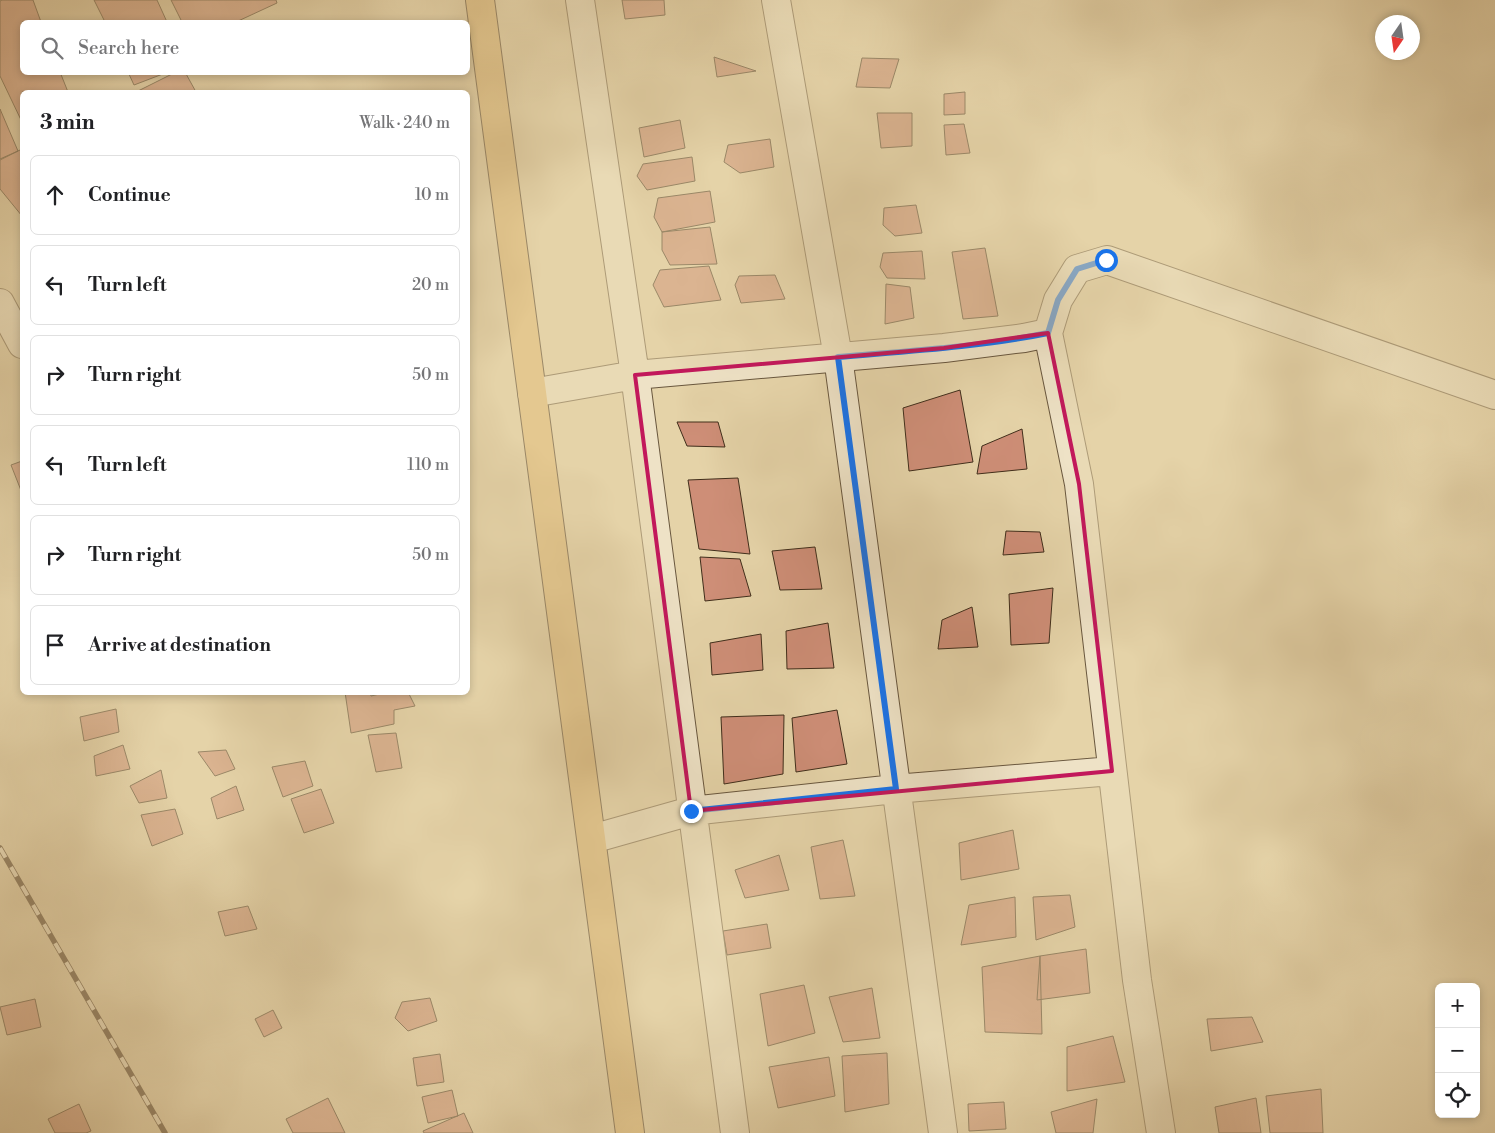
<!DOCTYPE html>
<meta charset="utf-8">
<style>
:root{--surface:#fff;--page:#f6f6f6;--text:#202124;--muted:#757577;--line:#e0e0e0}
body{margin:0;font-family:"Libre Bodoni",serif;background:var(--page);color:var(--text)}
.controls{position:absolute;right:15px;bottom:15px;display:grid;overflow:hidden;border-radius:8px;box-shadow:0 2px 8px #0003}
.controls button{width:45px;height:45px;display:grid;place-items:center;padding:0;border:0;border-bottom:1px solid var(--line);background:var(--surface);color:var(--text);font:25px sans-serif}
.compass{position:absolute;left:1375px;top:15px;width:45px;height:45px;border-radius:50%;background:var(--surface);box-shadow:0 2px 8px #0003;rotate:193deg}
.stop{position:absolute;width:15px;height:15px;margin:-11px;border:4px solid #1a73e8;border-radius:50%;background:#fff}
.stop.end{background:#1a73e8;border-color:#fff;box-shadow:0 1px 5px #0008}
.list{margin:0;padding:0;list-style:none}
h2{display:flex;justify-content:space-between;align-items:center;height:65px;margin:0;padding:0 20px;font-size:21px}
h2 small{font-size:16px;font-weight:400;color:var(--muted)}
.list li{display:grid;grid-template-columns:32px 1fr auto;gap:15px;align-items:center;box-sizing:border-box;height:80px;margin:0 10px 10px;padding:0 10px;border:1px solid var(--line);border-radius:8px}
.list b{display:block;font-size:19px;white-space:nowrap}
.list em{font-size:16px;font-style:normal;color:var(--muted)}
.icon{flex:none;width:28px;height:28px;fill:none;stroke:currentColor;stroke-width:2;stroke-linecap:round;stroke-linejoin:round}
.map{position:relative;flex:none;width:1495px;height:1133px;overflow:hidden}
.search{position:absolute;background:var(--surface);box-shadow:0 2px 8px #0003;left:20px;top:20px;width:450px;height:55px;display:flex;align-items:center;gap:12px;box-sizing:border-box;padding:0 18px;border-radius:8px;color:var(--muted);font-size:19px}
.panel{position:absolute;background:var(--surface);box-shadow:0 2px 8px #0003;left:20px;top:90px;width:450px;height:605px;border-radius:8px}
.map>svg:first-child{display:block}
.building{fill:#ce8e77;stroke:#402e1b}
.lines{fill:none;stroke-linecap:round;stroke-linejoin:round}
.minor-casing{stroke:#69573e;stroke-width:30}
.major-casing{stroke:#402e1b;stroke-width:30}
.minor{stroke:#eee2c6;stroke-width:28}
.major{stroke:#e2ba74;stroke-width:28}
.rail-casing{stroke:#402e1b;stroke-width:5.5}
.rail{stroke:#eee2c6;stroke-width:4;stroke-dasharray:11;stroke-linecap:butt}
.route{stroke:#1a73e8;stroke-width:6}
.marked{fill:none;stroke:#c2185b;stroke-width:4;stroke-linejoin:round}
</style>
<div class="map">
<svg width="1495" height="1133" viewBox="0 0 1495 1133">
<rect width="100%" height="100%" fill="#e5d3a8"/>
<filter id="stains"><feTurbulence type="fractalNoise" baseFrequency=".004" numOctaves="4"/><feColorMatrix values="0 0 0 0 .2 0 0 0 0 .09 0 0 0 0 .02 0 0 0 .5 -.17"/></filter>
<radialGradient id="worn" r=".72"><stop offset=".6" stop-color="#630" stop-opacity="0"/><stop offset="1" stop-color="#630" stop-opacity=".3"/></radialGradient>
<!-- building -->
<path class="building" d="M2 0H33L41 22H22V72H60L68 92H22V122L0 76V1Z
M94 0H157L167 22H105Z
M171 0H276L277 3 236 22H182Z
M622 0H664L665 15 625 19Z
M714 57 756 71 717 77Z
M862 58 899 59 890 88 856 87Z
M128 72H168L134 85Z
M176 72H185L196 92H136Z
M965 92V114L944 115V94Z
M0 109 18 151 0 159Z
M877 113H912V146L881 148Z
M680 120 685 148 644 157 639 128Z
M964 124 970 153 946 155 944 125Z
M770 139 774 167 740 173 724 162 728 145Z
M22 149V216L0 189V160Z
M692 157 695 181 647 190 637 176 643 164Z
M710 191 715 222 662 232 654 217 658 198Z
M916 205 922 233 895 236 883 225 884 208Z
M710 227 717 264 670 265 662 250V232Z
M985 248 998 316 963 319 952 252Z
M922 251 925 279 887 278 880 267 883 253Z
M709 266 721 300 664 307 653 285 660 270Z
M775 275 785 299 741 303 735 285 739 276Z
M886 284 910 287 914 318 885 324Z
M960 390 973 462 909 471 903 408Z
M677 422H718L725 447 687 446Z
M1022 429 1027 469 977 474 982 446Z
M22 461V493L11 465Z
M738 478 750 554 699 549 688 480Z
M1006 531 1040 532 1044 552 1003 555Z
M815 547 822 589 780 590 772 551Z
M700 557 740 559 751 596 705 601Z
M1053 588 1049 643 1011 645 1009 594Z
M972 607 978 647 938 649 942 620Z
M828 623 834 668 787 669 786 631Z
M761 634 763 670 712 675 710 643Z
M345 692H370L371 696 388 692H408L415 706 394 710V724L351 733Z
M116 709 119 732 84 741 80 717Z
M837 710 847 764 796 772 792 718Z
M784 715 783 774 724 784 721 717Z
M396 733 402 768 376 772 368 735Z
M123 745 130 769 96 776 94 756Z
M226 750 235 769 215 776 198 752Z
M305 761 313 786 283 797 272 767Z
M161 770 167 798 139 803 130 786Z
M236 786 244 810 217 819 211 798Z
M321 789 334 823 304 833 291 799Z
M175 809 183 834 152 846 141 815Z
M1013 830 1019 869 961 880 959 843Z
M843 840 855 896 820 899 811 847Z
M779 855 789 890 745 898 735 870Z
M1070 895 1075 927 1036 940 1033 897Z
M1015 897 1016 937 961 945 969 905Z
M248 906 257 929 225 936 218 912Z
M767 924 771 948 727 955 723 931Z
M1086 949 1090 993 1037 1000 1040 956Z
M1040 956 1042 1034 985 1032 982 967Z
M804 985 815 1033 768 1046 760 994Z
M872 988 880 1038 843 1042 829 997Z
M430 998 437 1021 408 1031 395 1018 402 1002Z
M35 999 41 1027 7 1035 0 1007Z
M273 1010 282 1028 264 1037 255 1019Z
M1252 1017 1263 1042 1211 1051 1207 1019Z
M1113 1036 1125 1082 1067 1091V1047Z
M887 1053 889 1104 845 1112 842 1056Z
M440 1054 444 1082 417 1086 413 1058Z
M829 1057 835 1096 778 1108 769 1067Z
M1321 1089 1323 1133H1270L1266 1096Z
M452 1090 458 1116 428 1123 422 1097Z
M328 1098 345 1133H293L286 1119Z
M1256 1098 1261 1133H1219L1215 1107Z
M1097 1099 1093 1133H1056L1051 1112Z
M1004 1102 1006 1129 969 1131 968 1104Z
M79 1104 91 1131 86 1133H55L48 1119Z
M464 1113 473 1133H424L423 1131Z"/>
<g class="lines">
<defs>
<path id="minor" d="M580 0 635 375 735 1133
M776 0 838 357 943 1133
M0 303 22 344
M532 393 635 375 944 348 1024 338 1048 333
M592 839 691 811 895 789 1112 771
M1161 1133 1137 980 1079 484 1048 333 1058 300 1077 269 1107 260 1495 395"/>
<path id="major" d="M480 0 630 1133"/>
</defs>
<!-- minor casing -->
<use href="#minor" class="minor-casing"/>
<!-- major casing -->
<use href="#major" class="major-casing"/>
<!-- minor -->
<use href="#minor" class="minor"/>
<!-- major -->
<use href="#major" class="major"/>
<defs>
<path id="rail" d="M0 848 165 1133"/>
</defs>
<!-- rail casing -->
<use href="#rail" class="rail-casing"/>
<!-- rail -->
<use href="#rail" class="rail"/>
</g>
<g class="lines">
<!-- route -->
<path class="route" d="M691 811 896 789 838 357C908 351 979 347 1048 333L1058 300 1077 269 1106 260"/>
</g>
<!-- marked area -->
<path d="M0 0H1495V1133H0ZM1048 333 1079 484 1112 771 691 811 635 375 944 348Z" fill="#e5d3a8" fill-opacity=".55" fill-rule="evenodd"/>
<path class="marked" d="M1048 333 1079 484 1112 771 691 811 635 375 944 348Z"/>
<rect width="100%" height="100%" filter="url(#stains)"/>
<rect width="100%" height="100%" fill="url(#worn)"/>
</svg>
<div class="controls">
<button>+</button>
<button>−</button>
<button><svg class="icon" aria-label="locate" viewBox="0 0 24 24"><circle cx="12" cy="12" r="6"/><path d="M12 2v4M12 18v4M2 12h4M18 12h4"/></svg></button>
</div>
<svg class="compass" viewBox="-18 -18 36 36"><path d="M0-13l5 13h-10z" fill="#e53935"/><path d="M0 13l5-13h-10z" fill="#757577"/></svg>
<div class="stop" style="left:1106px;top:260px"></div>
<div class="stop end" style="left:691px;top:811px"></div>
<div class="search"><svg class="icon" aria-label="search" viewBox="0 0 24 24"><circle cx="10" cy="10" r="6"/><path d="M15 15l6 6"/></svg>Search here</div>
<section class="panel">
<h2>3 min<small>Walk · 240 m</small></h2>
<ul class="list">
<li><svg class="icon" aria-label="ahead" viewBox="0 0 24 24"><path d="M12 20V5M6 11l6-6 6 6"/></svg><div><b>Continue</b></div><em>10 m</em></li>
<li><svg class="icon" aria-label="left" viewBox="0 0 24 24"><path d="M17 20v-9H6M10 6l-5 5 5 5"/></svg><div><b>Turn left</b></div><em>20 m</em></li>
<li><svg class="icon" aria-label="right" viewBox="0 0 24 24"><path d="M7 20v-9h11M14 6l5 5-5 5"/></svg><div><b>Turn right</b></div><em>50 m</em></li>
<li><svg class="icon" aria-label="left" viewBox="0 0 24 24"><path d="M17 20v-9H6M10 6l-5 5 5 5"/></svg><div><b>Turn left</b></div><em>110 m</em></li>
<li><svg class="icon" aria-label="right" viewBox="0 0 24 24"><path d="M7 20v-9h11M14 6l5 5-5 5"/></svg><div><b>Turn right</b></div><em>50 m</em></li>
<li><svg class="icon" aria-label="arrive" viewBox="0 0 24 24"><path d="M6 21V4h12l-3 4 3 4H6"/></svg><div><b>Arrive at destination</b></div></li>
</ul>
</section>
</div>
